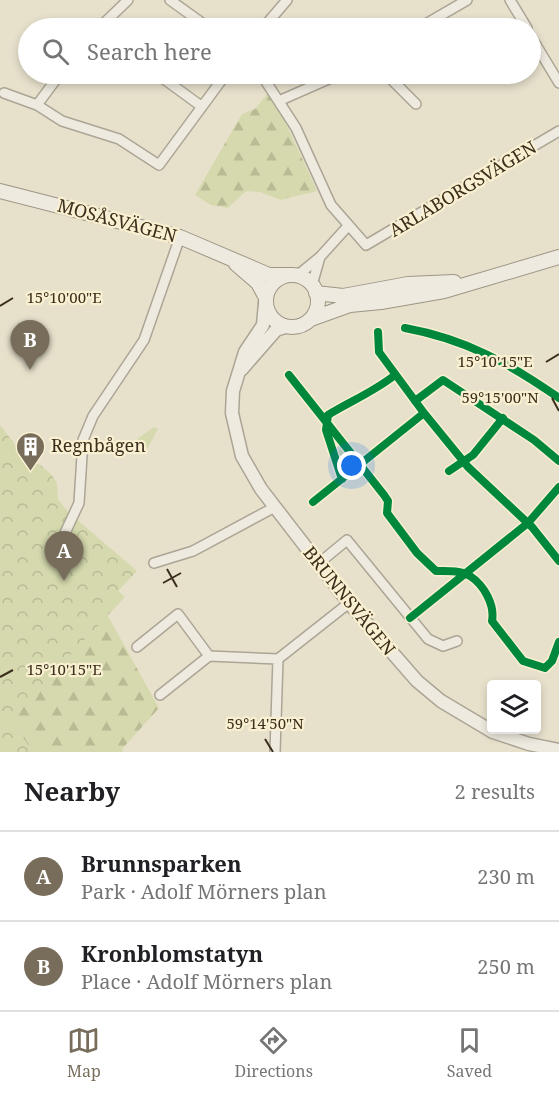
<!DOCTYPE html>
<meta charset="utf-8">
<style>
:root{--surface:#fff;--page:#f6f6f6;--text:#202124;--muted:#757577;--line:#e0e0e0;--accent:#786d5a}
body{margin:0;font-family:"Noto Serif",serif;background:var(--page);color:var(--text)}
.controls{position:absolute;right:18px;bottom:18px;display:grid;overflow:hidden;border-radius:6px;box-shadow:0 3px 9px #0003}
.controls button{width:54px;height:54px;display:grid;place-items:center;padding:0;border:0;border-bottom:2px solid var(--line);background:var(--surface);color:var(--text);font:30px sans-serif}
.you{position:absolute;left:352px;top:466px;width:21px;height:21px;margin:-15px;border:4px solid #fff;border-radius:50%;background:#1a73e8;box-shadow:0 0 0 9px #1a73e833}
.badge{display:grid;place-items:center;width:39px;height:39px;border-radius:50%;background:var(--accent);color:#fff;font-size:20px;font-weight:700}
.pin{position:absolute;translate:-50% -50px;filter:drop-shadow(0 2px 3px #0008)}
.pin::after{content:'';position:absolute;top:32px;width:21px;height:18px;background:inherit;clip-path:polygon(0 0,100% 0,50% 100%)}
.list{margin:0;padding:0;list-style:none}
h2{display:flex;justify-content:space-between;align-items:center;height:78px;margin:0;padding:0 24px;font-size:26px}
h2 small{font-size:20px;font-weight:400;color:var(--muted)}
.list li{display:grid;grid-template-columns:39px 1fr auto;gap:18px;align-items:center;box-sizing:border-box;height:90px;padding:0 24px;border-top:2px solid var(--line)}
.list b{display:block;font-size:22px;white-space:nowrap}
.list p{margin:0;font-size:20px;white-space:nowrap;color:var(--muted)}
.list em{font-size:20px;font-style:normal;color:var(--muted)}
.icon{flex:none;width:33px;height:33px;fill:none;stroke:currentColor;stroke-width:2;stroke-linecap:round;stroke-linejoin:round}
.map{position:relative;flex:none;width:559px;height:752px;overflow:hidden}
.search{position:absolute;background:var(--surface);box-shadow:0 3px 9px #0003;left:18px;right:18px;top:18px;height:66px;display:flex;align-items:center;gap:15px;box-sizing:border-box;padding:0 21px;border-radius:33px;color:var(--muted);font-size:22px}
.sheet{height:258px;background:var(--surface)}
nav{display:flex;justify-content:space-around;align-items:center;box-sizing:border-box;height:84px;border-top:2px solid var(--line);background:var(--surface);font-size:16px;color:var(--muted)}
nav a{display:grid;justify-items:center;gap:3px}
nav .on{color:var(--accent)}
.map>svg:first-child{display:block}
.forest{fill:url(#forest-firs)}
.park{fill:url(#park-crowns)}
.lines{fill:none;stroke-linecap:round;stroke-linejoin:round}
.minor-casing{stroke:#aca595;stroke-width:12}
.tertiary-casing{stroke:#aca595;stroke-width:15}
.secondary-casing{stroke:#9c9585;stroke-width:16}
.minor{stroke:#eeeadf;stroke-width:9}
.tertiary{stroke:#eeeadf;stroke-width:12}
.secondary{stroke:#eeeadf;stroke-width:14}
.cycleway-casing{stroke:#f9f0d1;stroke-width:11}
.cycleway{stroke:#00873e;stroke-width:8}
.ticks{fill:none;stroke:#3c2e1c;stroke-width:2}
.labels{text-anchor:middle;stroke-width:4.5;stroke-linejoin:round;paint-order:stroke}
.street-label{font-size:18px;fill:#3c2e1c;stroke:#f9f0d1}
.poi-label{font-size:18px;fill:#3c2e1c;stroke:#f9f0d1;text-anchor:start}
.ticks-label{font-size:15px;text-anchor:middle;fill:#3c2e1c;stroke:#f9f0d1;stroke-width:4.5;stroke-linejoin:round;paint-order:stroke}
</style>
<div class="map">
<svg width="559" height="752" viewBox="0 0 559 752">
<defs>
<pattern id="forest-firs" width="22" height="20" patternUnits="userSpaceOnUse" patternTransform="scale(1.5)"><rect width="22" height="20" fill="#d5d9ad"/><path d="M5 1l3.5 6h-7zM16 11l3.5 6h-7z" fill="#b8bb94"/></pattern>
<pattern id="park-crowns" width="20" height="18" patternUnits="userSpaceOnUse" patternTransform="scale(1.5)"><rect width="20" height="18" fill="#d5d9ad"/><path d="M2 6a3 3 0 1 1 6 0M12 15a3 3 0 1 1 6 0" fill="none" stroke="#b8bb94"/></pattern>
</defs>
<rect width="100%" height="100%" fill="#e7e1cc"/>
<!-- forest -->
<path class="forest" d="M268 93 276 102 317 191C304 195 293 196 281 200L260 192 246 191 228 208 211 205 195 195 242 114 255 109Z
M37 560 109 618 159 708 122 749 123 752H33L10 719 0 646Z"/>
<!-- park -->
<path class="park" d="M0 425 28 462 40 465 51 474 57 483 58 499 68 512 137 571 118 591 125 597 10 719 33 752H0Z
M154 427 158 429 147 449 141 448 137 439Z
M342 448 353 463 345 473 335 453Z"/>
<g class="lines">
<defs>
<path id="minor" d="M170 0 209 28
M510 0 527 28
M99 28 128 0
M263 28 287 0
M419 28 467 0
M530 35 559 83
M261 74 296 128 331 205 366 245 559 131
M386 74 416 104
M164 79 201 106
M4 93 37 105 62 121 119 139 159 165 226 74
M281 100 340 74
M37 105 60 74
M298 275 320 257 348 226
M312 285 320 257
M65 533 79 503 83 440 93 416 144 340 180 237
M154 563 193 551 273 508
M318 564 347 540 428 639 443 646 457 641
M137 647 178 614 209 656
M160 695 209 656 278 659 349 603
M275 752 278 659"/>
<path id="tertiary" d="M265 303 263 325 245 352 233 391 232 413 242 456 261 489 349 603 417 681 441 701 493 732 529 744 559 750
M242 369 276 330 285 327"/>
<path id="secondary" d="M0 191 180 237 269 275H291
M236 264 258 283 265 296
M266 301a26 26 0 1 1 52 0a26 26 0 1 1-52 0Z
M316 293 343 296 408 284 454 282
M311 319 350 305 381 302 444 291 559 257"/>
</defs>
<!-- minor casing -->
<use href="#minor" class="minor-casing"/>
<!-- tertiary casing -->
<use href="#tertiary" class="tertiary-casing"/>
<!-- secondary casing -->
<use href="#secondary" class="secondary-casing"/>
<!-- minor -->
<use href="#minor" class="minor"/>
<!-- tertiary -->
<use href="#tertiary" class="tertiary"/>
<!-- secondary -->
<use href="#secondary" class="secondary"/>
<defs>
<path id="cycleway" d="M405 328C465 339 509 363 559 398
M378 332 379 352 424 413 468 467 532 527 559 561
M289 375 384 495 388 501 387 513 417 553 436 571C447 571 460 570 470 576 484 585 495 605 492 621L523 661 545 668 552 661 559 642
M415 401 443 380 534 440 559 461
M449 471 473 455 503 418
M342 479 326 430 328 415C351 401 375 391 395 375
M313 502 424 413
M410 618 528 523 559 487"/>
</defs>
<!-- cycleway casing -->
<use href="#cycleway" class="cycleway-casing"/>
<!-- cycleway -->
<use href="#cycleway" class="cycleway"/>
</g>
<!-- ticks -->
<path class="ticks" d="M0 306 13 298M546 362 559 354M552 398 559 411M167 569 177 587M163 583 181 573M0 677 13 670M265 739 273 752"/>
<!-- icons -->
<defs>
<symbol id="building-pin" viewBox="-11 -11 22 30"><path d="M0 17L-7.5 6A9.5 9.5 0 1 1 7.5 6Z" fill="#786d5a" stroke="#f9f0d1"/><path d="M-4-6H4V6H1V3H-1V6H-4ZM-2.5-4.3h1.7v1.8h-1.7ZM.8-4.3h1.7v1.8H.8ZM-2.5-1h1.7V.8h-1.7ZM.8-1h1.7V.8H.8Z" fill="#fff"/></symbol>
</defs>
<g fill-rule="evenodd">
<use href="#building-pin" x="14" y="430" width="33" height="45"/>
</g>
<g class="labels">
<!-- street labels -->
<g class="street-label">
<text transform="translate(463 189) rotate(-31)" y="6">ARLABORGSVÄGEN</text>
<text transform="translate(117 221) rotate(15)" y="6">MOSÅSVÄGEN</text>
<text transform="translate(349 601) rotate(51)" y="6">BRUNNSVÄGEN</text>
</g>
<!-- poi labels -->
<g class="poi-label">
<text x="51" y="452">Regnbågen</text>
</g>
</g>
<g class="ticks-label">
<text x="64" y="303">15°10'00"E</text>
<text x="495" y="367">15°10'15"E</text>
<text x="500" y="403">59°15'00"N</text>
<text x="64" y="675">15°10'15"E</text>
<text x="265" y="729">59°14'50"N</text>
</g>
</svg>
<div class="controls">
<button><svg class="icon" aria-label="layers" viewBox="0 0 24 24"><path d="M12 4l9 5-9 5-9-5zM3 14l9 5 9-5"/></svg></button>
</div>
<div class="you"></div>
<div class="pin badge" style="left:64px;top:581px">A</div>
<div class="pin badge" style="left:30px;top:370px">B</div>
<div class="search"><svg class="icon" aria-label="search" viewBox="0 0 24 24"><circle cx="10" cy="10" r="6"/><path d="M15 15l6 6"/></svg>Search here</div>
</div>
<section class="sheet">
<h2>Nearby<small>2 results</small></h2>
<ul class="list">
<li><span class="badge">A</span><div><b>Brunnsparken</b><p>Park · Adolf Mörners plan</p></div><em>230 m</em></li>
<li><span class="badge">B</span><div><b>Kronblomstatyn</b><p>Place · Adolf Mörners plan</p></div><em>250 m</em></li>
</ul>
</section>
<nav>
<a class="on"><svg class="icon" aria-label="map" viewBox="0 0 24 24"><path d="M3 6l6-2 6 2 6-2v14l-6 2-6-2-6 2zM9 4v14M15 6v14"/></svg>Map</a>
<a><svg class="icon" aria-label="directions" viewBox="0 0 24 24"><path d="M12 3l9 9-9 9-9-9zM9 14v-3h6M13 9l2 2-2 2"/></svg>Directions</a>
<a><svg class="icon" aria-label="saved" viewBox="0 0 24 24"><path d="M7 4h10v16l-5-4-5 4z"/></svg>Saved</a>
</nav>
